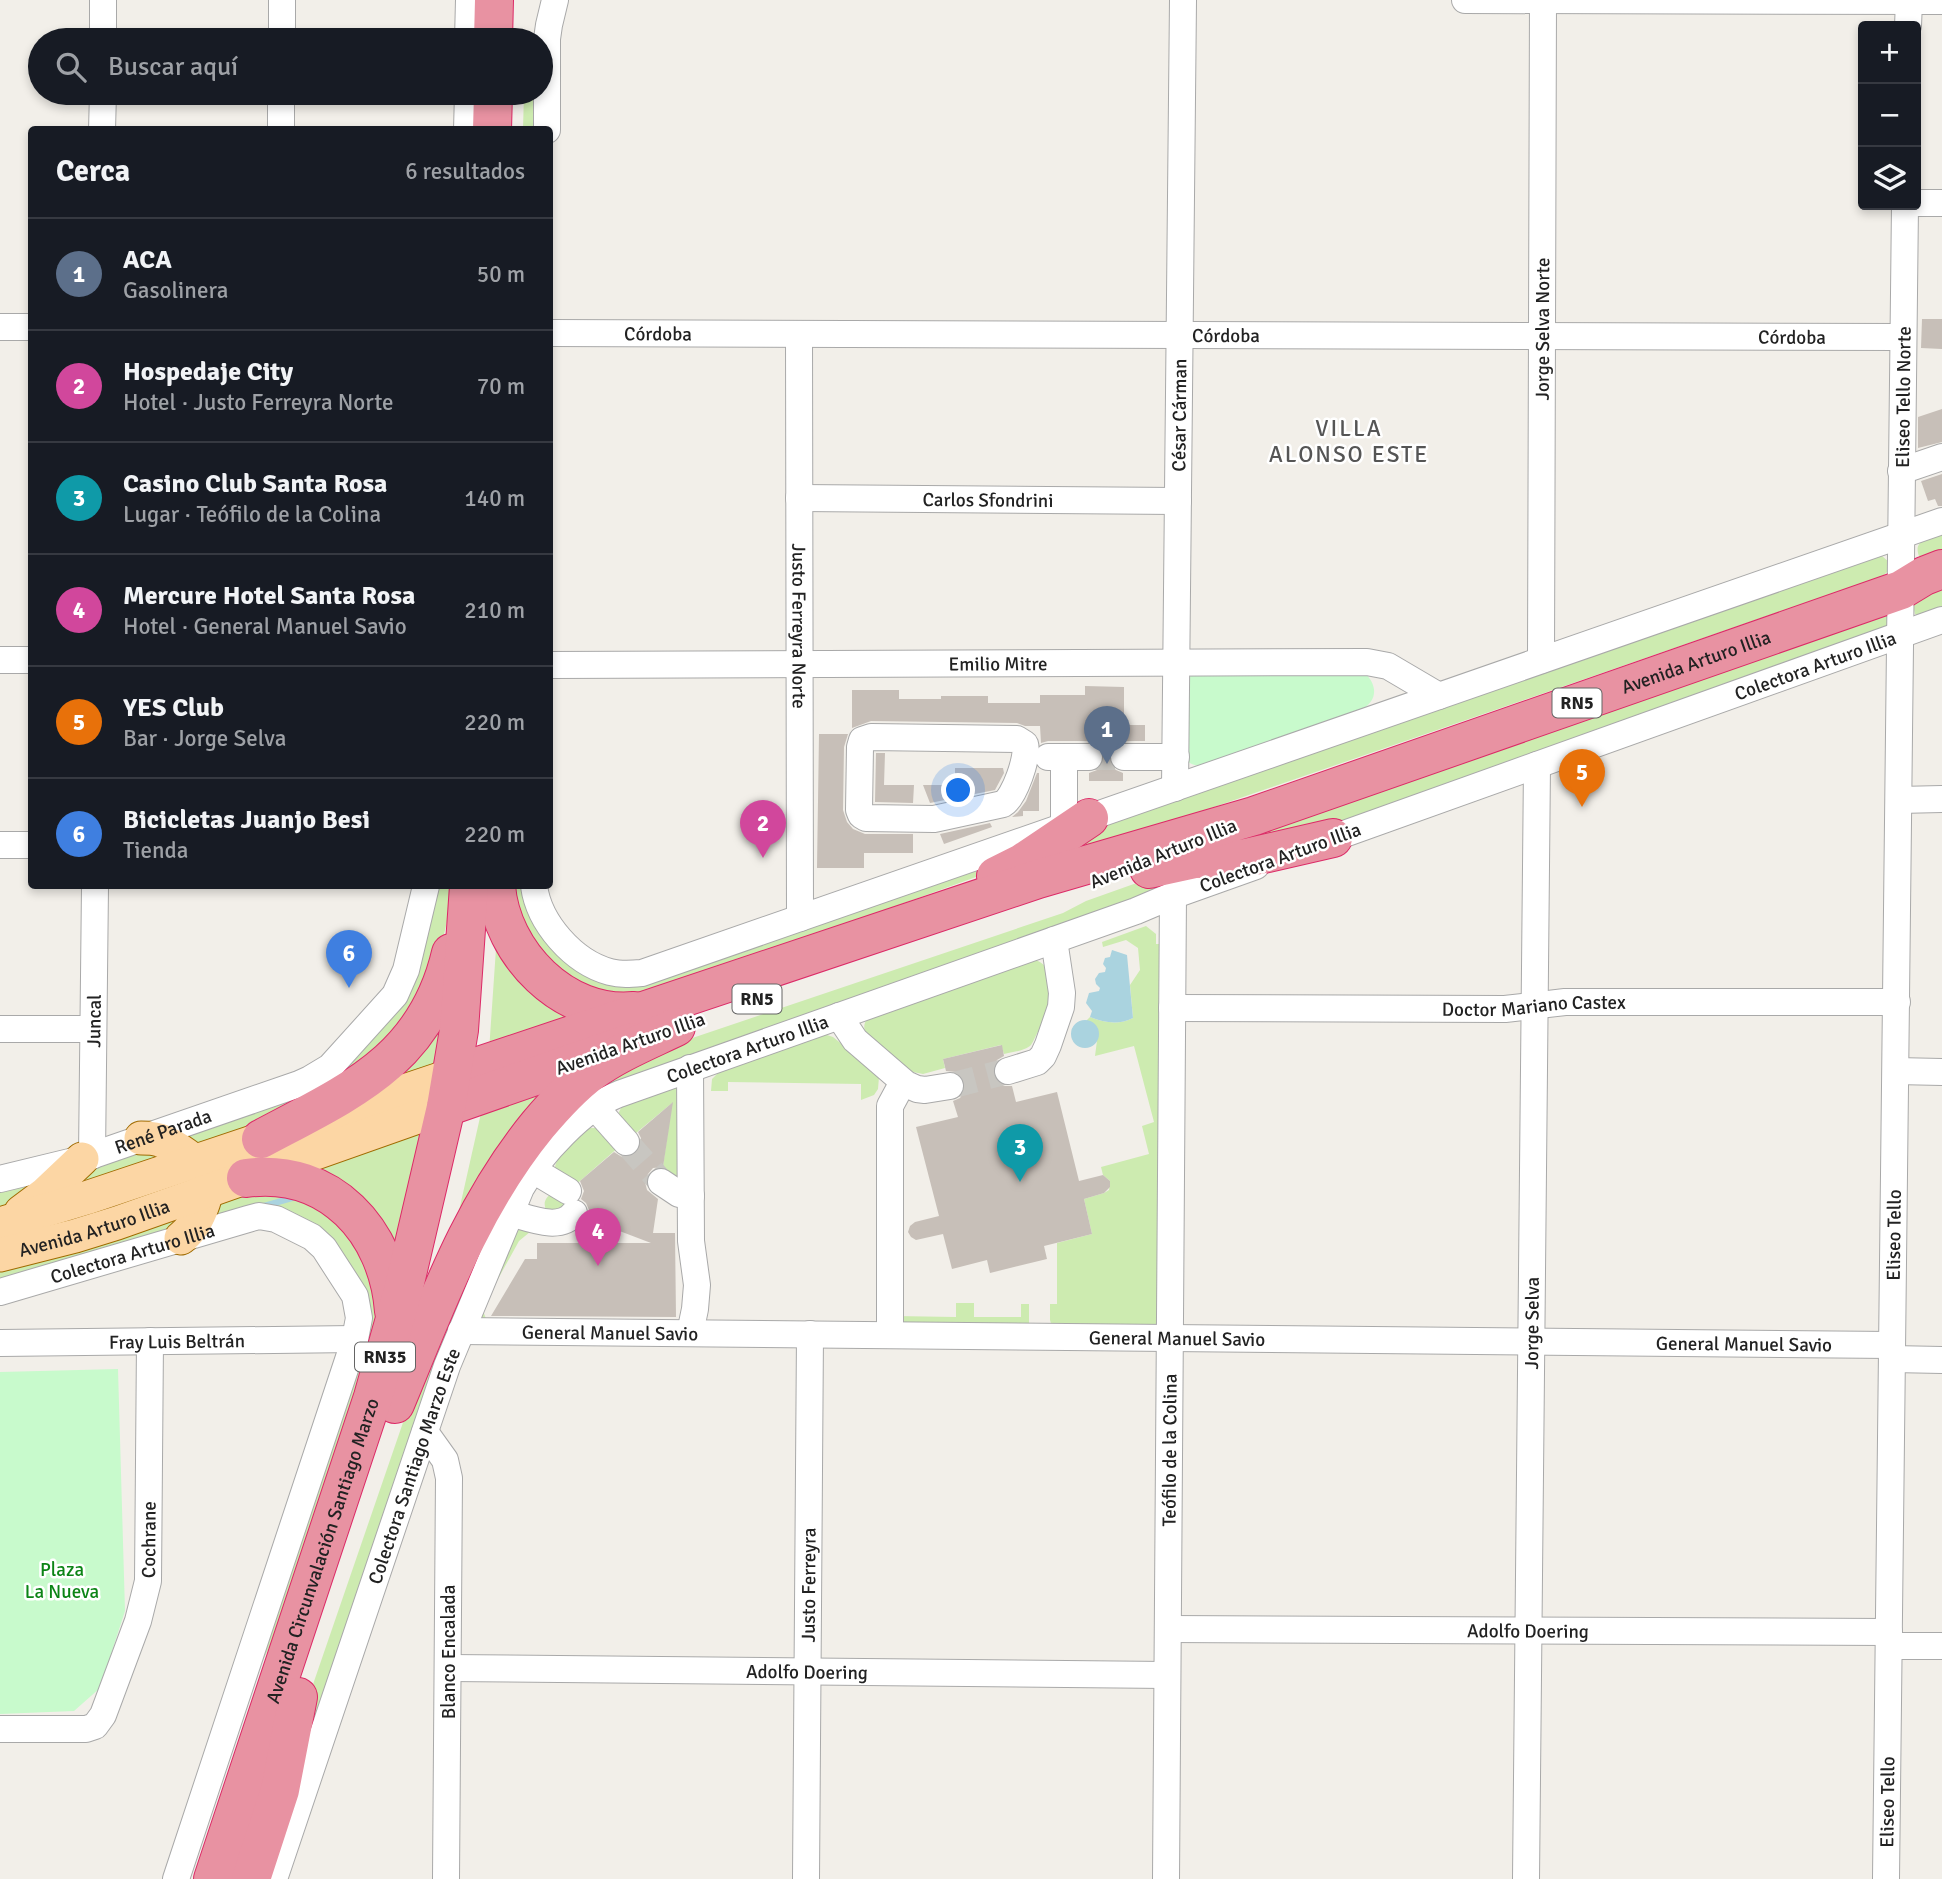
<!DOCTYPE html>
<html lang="es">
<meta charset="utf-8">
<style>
:root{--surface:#171b24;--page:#20242c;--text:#f1f3f6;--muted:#9ea1a6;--line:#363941;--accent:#db2777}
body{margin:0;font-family:Signika,sans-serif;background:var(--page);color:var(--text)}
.controls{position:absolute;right:21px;top:21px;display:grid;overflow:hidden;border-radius:7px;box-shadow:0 4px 10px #0003}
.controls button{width:63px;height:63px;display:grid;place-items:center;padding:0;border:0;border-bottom:2px solid var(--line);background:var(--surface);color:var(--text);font:35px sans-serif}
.you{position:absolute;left:959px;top:791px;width:24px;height:24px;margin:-18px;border:5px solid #fff;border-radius:50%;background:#1a73e8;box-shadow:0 0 0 10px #1a73e833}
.badge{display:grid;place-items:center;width:46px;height:46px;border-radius:50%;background:var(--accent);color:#fff;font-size:23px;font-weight:700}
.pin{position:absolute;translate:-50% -58px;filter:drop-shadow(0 2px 4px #0008)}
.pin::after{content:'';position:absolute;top:37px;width:24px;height:21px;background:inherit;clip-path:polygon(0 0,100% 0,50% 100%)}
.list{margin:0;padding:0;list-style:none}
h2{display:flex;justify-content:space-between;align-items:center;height:91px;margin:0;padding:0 28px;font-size:30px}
h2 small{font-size:23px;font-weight:400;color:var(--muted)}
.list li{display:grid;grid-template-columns:46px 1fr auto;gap:21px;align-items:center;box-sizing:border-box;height:112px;padding:0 28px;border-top:2px solid var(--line)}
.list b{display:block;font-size:26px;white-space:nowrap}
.list p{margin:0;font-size:23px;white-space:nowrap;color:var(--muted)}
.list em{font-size:23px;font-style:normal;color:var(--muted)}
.icon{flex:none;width:38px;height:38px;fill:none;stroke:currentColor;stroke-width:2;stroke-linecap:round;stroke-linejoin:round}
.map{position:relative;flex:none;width:1942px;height:1879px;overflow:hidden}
.search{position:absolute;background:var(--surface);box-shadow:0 4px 10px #0003;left:28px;top:28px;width:525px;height:77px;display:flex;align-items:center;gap:18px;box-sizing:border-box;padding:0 24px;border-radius:38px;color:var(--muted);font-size:26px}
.panel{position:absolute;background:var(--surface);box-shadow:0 4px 10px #0003;left:28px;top:126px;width:525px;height:763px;border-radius:7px}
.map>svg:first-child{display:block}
.grass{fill:#cdebb0}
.park{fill:#c8facc}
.water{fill:#aad3df}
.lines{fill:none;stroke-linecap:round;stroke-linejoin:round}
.stream{stroke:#aad3df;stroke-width:6}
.building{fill:#c7bfb8}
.minor-tunnel{stroke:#c8c6c1;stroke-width:26;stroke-dasharray:26 13;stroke-linecap:butt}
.minor-casing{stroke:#a9a9a9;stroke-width:28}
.major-casing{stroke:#a06b00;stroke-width:35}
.highway-casing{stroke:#dc2a67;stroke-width:40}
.minor{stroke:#fff;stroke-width:26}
.major{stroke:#fcd6a4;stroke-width:33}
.highway{stroke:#e892a2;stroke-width:38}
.labels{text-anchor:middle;stroke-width:5;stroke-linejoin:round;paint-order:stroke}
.shield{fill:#fff;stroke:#646464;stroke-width:2}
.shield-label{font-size:18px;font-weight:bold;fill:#222}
.street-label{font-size:19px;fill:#222;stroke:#fff}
.park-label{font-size:19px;fill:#0c8416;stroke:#fff}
.quarter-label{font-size:23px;letter-spacing:2px;fill:#555;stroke:#fff}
</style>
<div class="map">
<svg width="1942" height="1879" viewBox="0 0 1942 1879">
<rect width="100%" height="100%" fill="#f2efe9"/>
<!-- grass -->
<path class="grass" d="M524 93H533V129H523Z
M1942 532V560H1921C1910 541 1928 538 1942 532Z
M1882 556 1889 562 1888 571 1883 576 1032 870 1104 823Z
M1942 590V611L1917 615 1915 614 1913 605 1920 598Z
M1877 613 1886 615 1888 617 1889 627 1276 846 1206 854Z
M1011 855 987 873 631 1002 551 971 504 886H523L590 974Z
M1229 864 1183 880 1135 901 604 1087C574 1101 541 1148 518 1175L511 1186 442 1345 430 1377 262 1879H258L288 1785 309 1696 408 1408 466 1256 503 1187 519 1164 573 1101 601 1077 639 1056 1063 913 1086 901 1176 869 1202 865Z
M434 886H453L450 908 438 961 424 999 343 1087 202 1145 174 1136 346 1065Z
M1146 926 1156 934V944H1164L1161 1320 1156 1326 1052 1327 1050 1320V1304H1057V1243L1092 1234 1084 1199 1104 1193 1109 1190 1110 1181 1103 1175 1101 1167 1149 1154 1142 1126 1154 1122 1134 1046 1095 1056 1098 1033 1091 1022 1086 1021 1090 1017C1105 1023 1119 1025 1133 1018L1130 985 1140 970 1138 948 1126 940 1103 947 1102 942Z
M497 934 580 1013 489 1051Z
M1035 960C1047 964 1047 970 1049 981 1052 1000 1047 1013 1039 1030 1036 1034 1034 1041 1031 1045 1025 1051 1012 1052 1004 1054L1001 1045 943 1059 945 1068 923 1074 913 1072 868 1038C864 1031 862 1025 868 1018Z
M442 1010 444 1063 370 1087Z
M824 1034 833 1037 875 1071 879 1077 878 1089 874 1095 861 1100V1084L728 1082V1091H711L712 1079 718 1073Z
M573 1073 452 1242 483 1104Z
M680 1084 683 1179 662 1173 672 1103 630 1138 618 1114 623 1104Z
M434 1122 399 1256 298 1173Z
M590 1128H598L620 1146 572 1188 555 1169C555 1155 577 1135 590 1128Z
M140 1148 171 1154 57 1194 71 1177Z
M43 1178 0 1213V1188Z
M247 1187 335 1210 384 1300 306 1573 260 1666 203 1837H199L372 1319 371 1313 327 1237 210 1222 222 1201Z
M553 1193H560L568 1208 546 1210C543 1203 545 1197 553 1193Z
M188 1210 177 1227 0 1284V1265Z
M536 1227 519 1241 482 1308 489 1327 477 1317 515 1232 522 1228Z
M956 1303H974V1317H1021V1304H1029V1324L900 1326 894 1316 956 1317Z"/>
<!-- park -->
<path class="park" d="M1366 674C1378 687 1377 701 1361 710L1203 765C1195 766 1191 765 1185 759L1188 678 1191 676Z
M118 1369 125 1611 100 1688 74 1711 0 1714V1372Z"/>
<!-- water -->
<path class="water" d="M1112 950 1127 955 1133 1018C1119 1025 1105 1023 1090 1017L1092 1011 1086 1003 1089 993 1099 991 1100 988 1096 984 1095 979 1099 973 1105 972 1106 968 1103 964 1105 958 1110 957Z
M1071 1034a14 14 0 1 1 28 0a14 14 0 1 1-28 0Z"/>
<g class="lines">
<!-- stream -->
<path class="stream" d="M264 1206 292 1198"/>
</g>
<!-- building -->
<path class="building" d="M1922 319H1942V349L1921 348Z
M1942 409V442L1918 448V417Z
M1942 474V506H1938L1935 499 1928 501 1921 481Z
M1085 686 1124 687V725H1145V741H1123L1116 744 1110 750 1108 756 1110 764 1116 770 1123 773V781H1089V773L1097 770 1103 764 1105 756 1102 749 1096 743 1089 741H1048L1041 743 1040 726H1025L1017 723 871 721 852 728V690H899V699H941V696H988V703H1040V695H1085Z
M819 734H848L844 747 843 810 847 822 853 829 865 834H913V853H864V868H817Z
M876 753H885L884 785H914L913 803 875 802Z
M955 768H1003L1004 773 995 790 930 803 923 785H955Z
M1037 773H1039V811H1023V816L1012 817 1018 812 1026 801Z
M990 823 992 827 944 844 940 834Z
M1002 1045 1004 1056 997 1060 993 1068V1075L997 1082 1004 1086H1012L1016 1102 1057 1092 1079 1181 1103 1175 1110 1181V1187L1104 1193 1084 1199 1092 1234 1044 1246 1047 1259 990 1273 987 1260 952 1269 943 1234 916 1240 911 1237 908 1232 910 1226 915 1222 939 1216 916 1127 958 1117 953 1101 960 1098 964 1092 965 1083 963 1077 956 1072 946 1071 943 1059Z
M673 1102 663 1167 653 1168 648 1174 645 1182 647 1190 658 1199 653 1233H675L676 1317 491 1316 525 1259H537V1243H651L588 1219 589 1210 586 1203 581 1199 584 1191 580 1181 614 1152 622 1157H630L636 1154 641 1146V1138L638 1132Z"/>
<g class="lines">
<!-- minor-tunnel -->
<path class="minor-tunnel" d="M1089 757H1124
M950 1086 1008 1071
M626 1142 661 1182"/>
<defs>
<g id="minor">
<path d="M1465 0 1942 1"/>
<path d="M1908 26 1909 1"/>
<path d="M103 40V0"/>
<path d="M282 40V0"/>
<path d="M468 40 469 0"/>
<path d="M102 130 103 93"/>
<path d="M281 130V93"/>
<path d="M467 130 468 93"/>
<path d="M547 130V39L549 25 555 0"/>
<path d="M1916 203H1942"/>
<path d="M0 327H32"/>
<path id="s1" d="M550 333 1903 337"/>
<path id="s2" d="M799 334 800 918"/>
<path d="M1901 471 1942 457"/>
<path id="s3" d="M799 498 1178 501"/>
<path d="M0 660H32"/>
<path id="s4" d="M1541 660 1543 0"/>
<path id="s5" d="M550 665 1367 662 1388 666 1439 696"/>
<path d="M871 737 1017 739 1025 744C1029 756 1014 798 1003 804L934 819 866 818 861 815 859 810 860 747 862 740Z"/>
<path d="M1048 757H1089"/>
<path d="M1124 757H1176"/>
<path id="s6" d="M1175 788 1183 0"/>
<path d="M1899 800 1942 799"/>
<path d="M1064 827V757"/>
<path id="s7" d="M1319 843 1942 620"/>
<path d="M0 845H32"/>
<path d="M534 886C539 923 573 962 610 972 621 975 631 974 642 973L1942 521"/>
<path id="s8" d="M1172 1008 1505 1009 1565 1002H1897"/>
<path d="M839 1016 855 1040 906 1084 917 1089 925 1090 950 1086"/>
<path d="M0 1029H93"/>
<path d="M690 1068 691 1241 697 1285 695 1309 690 1333"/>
<path d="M1008 1071 1037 1062 1043 1056 1048 1045 1061 1007 1062 993 1054 940"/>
<path d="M1896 1071 1942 1072"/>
<path d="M594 1106 626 1142"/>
<path id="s9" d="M92 1156 95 886"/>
<path d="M533 1170 568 1191"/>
<path id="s10" d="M0 1179 82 1159 299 1084 310 1079 330 1067 395 995 406 970 426 886"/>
<path d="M661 1182 679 1194 691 1196"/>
<path d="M510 1213C529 1218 560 1232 574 1213"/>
<path id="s11" d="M0 1292 248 1219 259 1216 276 1219 312 1237 324 1248 355 1296 359 1318 355 1339 176 1879"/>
<path id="s12" d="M461 1331 1892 1345"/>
<path d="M890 1335V1106L903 1082"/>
<path id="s13" d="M0 1343 355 1339"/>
<path d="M1892 1359 1942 1360"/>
<path d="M425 1432 445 1460 449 1478 446 1879"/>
<path id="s14" d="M1168 1629 1889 1632"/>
<path d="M1889 1646H1942"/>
<path id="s15" d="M448 1668 1167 1675"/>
<path id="s16" d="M0 1729H86L95 1726 103 1715 138 1621 148 1581 150 1341"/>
<path id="s17" d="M274 1879 447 1366 521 1188C540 1155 583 1108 619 1094L1136 911 1169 897 1256 866"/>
<path id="s18" d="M806 1879 810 1334"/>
<path id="s19" d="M1166 1879 1173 895"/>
<path id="s20" d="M1526 1879 1537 765"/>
<path id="s21" d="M1886 1879 1905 205"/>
</g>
<g id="major">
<path d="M141 1138C148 1138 156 1138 162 1141 173 1145 201 1163 205 1174 212 1193 196 1227 181 1238"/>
<path d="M21 1212 45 1194 82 1159"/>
<path d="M0 1224 86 1198 452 1075"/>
<path id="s22" d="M0 1255 75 1236 117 1223 446 1107"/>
</g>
<g id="highway">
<path d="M493 40 494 0"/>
<path d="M492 130 493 93"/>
<path d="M1149 869 1195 859 1246 858 1333 838"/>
<path d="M996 876 1022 863 1089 818"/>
<path d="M496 886C501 953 564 1018 634 1011"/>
<path id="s23" d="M452 1075 1038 879 1254 816 1901 590 1924 576 1942 569"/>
<path d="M446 1107 633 1042"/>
<path d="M261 1139C349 1092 426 1061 451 953"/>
<path d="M246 1178C330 1167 388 1231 394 1311"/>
<path d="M395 1404C436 1306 470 1208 538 1125 554 1106 571 1087 591 1072 617 1053 647 1041 676 1027"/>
<path id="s24" d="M213 1879 373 1397 404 1287 446 1107 459 1030 469 886"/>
<path d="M251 1879 280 1790 298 1697"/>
</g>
</defs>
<!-- minor casing -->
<use href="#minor" class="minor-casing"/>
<!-- major casing -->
<use href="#major" class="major-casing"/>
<!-- highway casing -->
<use href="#highway" class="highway-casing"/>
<!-- minor -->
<use href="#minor" class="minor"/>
<!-- major -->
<use href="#major" class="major"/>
<!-- highway -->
<use href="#highway" class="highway"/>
</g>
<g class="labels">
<!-- shield labels -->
<g class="shield">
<rect x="1552.5" y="688.5" width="49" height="29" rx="5"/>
<rect x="732.5" y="984.5" width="49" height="29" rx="5"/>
<rect x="355" y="1342.5" width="60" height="29" rx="5"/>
</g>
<g class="shield-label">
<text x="1577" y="709">RN5</text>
<text x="757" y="1005">RN5</text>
<text x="385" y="1363">RN35</text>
</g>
<!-- street labels -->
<g class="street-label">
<text dy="7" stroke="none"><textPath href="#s4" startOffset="331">Jorge Selva Norte</textPath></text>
<text dy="7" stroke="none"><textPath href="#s1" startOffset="108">Córdoba</textPath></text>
<text dy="7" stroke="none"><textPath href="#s1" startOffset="676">Córdoba</textPath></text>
<text dy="7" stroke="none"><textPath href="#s1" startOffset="1242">Córdoba</textPath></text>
<text dy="7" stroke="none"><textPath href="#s21" startOffset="1482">Eliseo Tello Norte</textPath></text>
<text dy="7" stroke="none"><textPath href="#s6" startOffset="373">César Cárman</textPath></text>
<text dy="7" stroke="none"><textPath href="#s3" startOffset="189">Carlos Sfondrini</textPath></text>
<text dy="7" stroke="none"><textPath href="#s2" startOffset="292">Justo Ferreyra Norte</textPath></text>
<text dy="7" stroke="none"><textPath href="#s23" startOffset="1311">Avenida Arturo Illia</textPath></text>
<text dy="7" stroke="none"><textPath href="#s5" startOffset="448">Emilio Mitre</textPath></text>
<text dy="7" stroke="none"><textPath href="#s7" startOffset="527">Colectora Arturo Illia</textPath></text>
<text transform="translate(1163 853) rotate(-22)" y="7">Avenida Arturo Illia</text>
<text transform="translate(1280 857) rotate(-20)" y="7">Colectora Arturo Illia</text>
<text dy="7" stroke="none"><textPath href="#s8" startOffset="362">Doctor Mariano Castex</textPath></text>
<text dy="7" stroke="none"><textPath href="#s9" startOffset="135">Juncal</textPath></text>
<text transform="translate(630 1043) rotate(-19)" y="7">Avenida Arturo Illia</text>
<text dy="7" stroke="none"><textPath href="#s17" startOffset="1008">Colectora Arturo Illia</textPath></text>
<text dy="7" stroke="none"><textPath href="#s10" startOffset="170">René Parada</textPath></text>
<text dy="7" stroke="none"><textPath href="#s22" startOffset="98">Avenida Arturo Illia</textPath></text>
<text dy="7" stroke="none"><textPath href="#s21" startOffset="644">Eliseo Tello</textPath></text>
<text dy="7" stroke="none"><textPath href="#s11" startOffset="138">Colectora Arturo Illia</textPath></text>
<text dy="7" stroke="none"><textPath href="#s20" startOffset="556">Jorge Selva</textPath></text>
<text dy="7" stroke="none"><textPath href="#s12" startOffset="149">General Manuel Savio</textPath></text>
<text dy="7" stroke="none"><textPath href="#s12" startOffset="716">General Manuel Savio</textPath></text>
<text dy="7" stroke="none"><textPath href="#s13" startOffset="177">Fray Luis Beltrán</textPath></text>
<text dy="7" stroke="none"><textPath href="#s12" startOffset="1283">General Manuel Savio</textPath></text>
<text dy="7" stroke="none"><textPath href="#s19" startOffset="429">Teófilo de la Colina</textPath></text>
<text dy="7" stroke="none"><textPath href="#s17" startOffset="436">Colectora Santiago Marzo Este</textPath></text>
<text dy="7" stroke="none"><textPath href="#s16" startOffset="292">Cochrane</textPath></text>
<text dy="7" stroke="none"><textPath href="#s24" startOffset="346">Avenida Circunvalación Santiago Marzo</textPath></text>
<text dy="7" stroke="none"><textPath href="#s18" startOffset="294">Justo Ferreyra</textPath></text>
<text dy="7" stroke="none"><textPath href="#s14" startOffset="360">Adolfo Doering</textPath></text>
<text transform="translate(448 1652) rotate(-90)" y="7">Blanco Encalada</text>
<text dy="7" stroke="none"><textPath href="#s15" startOffset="359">Adolfo Doering</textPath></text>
<text dy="7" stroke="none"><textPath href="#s21" startOffset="77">Eliseo Tello</textPath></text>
</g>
<!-- park labels -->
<g class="park-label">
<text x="62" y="1576">Plaza<tspan x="62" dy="22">La Nueva</tspan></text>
</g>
<!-- quarter labels -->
<g class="quarter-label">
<text x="1349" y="436">VILLA<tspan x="1349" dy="26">ALONSO ESTE</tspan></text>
</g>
</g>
</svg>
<div class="controls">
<button>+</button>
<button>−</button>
<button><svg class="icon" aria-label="layers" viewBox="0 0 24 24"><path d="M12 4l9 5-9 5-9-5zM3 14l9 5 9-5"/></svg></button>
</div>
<div class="you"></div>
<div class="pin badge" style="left:1107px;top:764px;background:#5c6f8a">1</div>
<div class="pin badge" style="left:763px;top:858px;background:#d1479c">2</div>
<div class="pin badge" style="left:1020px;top:1182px;background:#0f9aa8">3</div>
<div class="pin badge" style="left:598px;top:1266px;background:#d1479c">4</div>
<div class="pin badge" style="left:1582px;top:807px;background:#e8710a">5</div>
<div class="pin badge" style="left:349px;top:988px;background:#3f7fe0">6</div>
<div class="search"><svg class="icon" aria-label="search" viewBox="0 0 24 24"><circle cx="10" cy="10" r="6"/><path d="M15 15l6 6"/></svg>Buscar aquí</div>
<section class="panel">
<h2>Cerca<small>6 resultados</small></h2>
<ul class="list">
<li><span class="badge" style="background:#5c6f8a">1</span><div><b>ACA</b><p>Gasolinera</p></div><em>50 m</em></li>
<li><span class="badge" style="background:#d1479c">2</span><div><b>Hospedaje City</b><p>Hotel · Justo Ferreyra Norte</p></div><em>70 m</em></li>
<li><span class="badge" style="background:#0f9aa8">3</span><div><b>Casino Club Santa Rosa</b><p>Lugar · Teófilo de la Colina</p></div><em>140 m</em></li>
<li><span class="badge" style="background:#d1479c">4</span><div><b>Mercure Hotel Santa Rosa</b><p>Hotel · General Manuel Savio</p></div><em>210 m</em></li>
<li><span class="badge" style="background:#e8710a">5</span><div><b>YES Club</b><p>Bar · Jorge Selva</p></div><em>220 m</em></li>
<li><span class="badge" style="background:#3f7fe0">6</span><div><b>Bicicletas Juanjo Besi</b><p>Tienda</p></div><em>220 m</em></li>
</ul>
</section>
</div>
